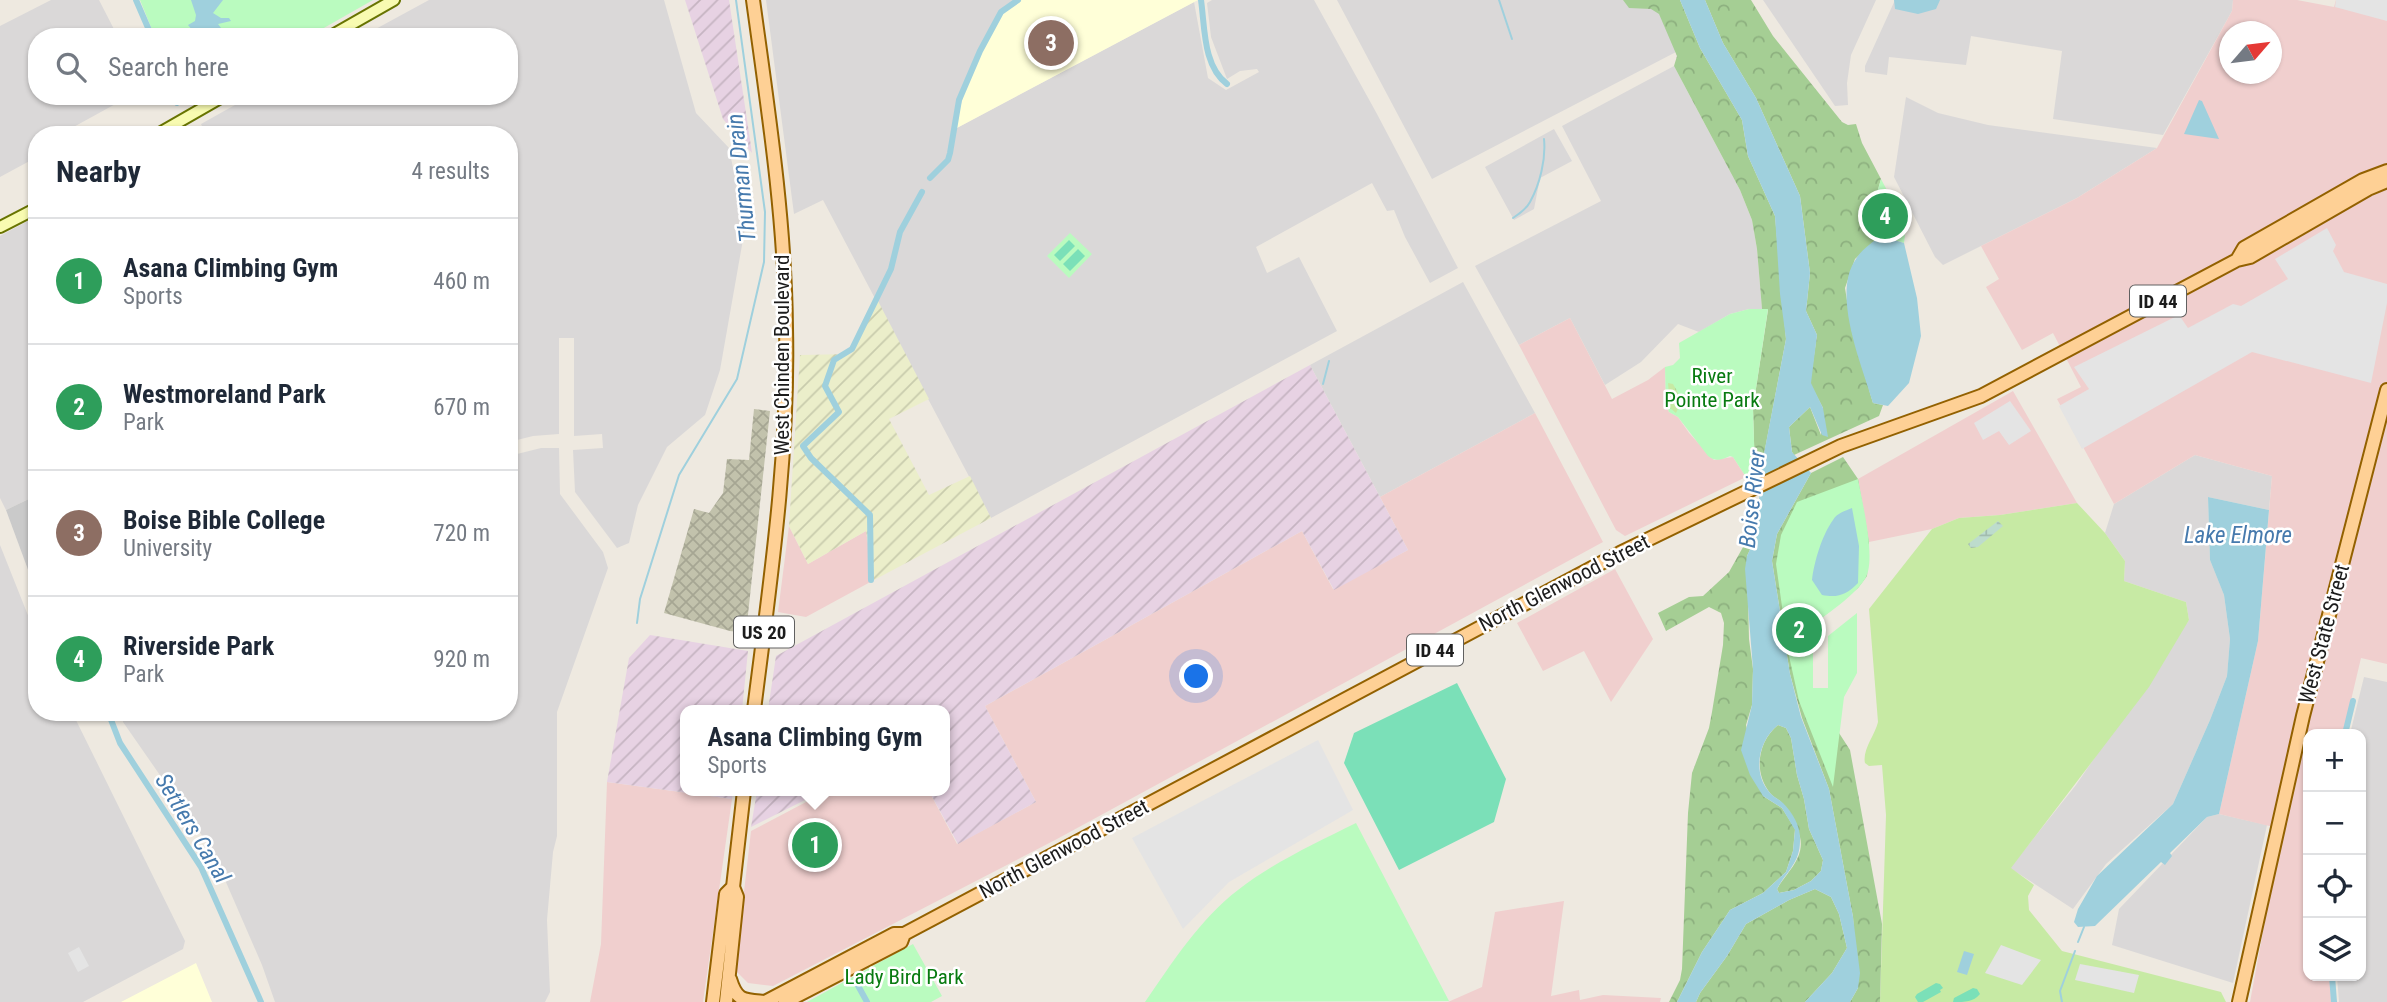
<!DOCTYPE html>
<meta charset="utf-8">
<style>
:root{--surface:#fff;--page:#f6f6f7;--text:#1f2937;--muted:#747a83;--line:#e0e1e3;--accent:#7c3aed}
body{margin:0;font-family:"Roboto Condensed",sans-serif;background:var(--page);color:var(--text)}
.controls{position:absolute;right:21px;bottom:21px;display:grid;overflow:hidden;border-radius:14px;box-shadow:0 2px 5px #0004}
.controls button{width:63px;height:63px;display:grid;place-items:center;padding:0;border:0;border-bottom:2px solid var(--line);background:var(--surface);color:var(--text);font:35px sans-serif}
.compass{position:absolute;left:2219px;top:21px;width:63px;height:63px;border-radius:50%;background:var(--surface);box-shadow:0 2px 5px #0004;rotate:62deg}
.you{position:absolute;left:1197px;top:677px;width:24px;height:24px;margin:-18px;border:5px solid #fff;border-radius:50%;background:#1a73e8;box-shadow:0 0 0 10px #1a73e833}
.badge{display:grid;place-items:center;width:46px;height:46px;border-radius:50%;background:var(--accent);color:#fff;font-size:23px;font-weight:700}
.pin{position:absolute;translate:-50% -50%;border:4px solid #fff;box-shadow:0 2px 7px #0006}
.popup{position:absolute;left:680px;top:705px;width:270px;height:91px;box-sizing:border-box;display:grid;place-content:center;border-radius:14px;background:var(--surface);filter:drop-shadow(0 2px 5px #0005);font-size:23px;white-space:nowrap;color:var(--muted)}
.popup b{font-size:26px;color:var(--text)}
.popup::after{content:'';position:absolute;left:50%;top:100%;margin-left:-14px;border:14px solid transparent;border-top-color:var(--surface)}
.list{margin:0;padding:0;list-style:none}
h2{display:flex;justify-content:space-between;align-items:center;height:91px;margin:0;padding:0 28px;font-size:30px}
h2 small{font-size:23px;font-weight:400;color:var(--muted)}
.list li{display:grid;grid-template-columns:46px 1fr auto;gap:21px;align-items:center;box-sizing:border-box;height:126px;padding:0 28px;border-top:2px solid var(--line)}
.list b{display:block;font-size:26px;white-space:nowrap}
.list p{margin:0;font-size:23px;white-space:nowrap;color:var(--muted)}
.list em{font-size:23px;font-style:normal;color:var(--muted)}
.icon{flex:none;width:38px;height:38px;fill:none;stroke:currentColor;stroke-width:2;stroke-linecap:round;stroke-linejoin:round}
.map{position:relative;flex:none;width:2387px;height:1002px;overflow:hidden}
.search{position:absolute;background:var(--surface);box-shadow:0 2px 5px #0004;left:28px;top:28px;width:490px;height:77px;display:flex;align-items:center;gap:18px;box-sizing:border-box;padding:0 24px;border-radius:28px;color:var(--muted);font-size:26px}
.panel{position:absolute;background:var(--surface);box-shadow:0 2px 5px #0004;left:28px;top:126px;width:490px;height:595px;border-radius:28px}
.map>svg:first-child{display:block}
.residential{fill:#dad8d8}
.commercial{fill:#f0cfce;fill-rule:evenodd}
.industrial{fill:url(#industrial-furrows)}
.education{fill:#ffffd8}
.religious{fill:#cacaca}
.construction{fill:url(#construction-cross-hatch)}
.farmland{fill:url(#farmland-furrows)}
.grass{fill:#c7eaa4}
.forest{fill:url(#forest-crowns)}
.wetland{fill:url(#wetland-marsh)}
.park{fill:#bafbbf}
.garden{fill:url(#garden-dots)}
.pitch{fill:#7be0b8}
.parking{fill:#e4e4e4}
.water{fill:#9fd0dd;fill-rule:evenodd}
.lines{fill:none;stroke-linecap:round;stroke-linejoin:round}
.stream{stroke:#9fd0dd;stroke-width:2}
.canal{stroke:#9fd0dd;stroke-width:6}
.secondary-casing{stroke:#687401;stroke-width:14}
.primary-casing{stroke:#936100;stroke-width:16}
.secondary{stroke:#f8fbb1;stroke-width:10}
.primary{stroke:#fed095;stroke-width:12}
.labels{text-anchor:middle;stroke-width:5;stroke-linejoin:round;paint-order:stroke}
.shield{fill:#fff;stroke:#606060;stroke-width:2}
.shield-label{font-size:19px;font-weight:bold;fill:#1c1c1c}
.street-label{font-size:21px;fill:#1c1c1c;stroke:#fff}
.park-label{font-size:21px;fill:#087b11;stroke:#fff}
.water-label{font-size:23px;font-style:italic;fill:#467aad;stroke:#fff}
</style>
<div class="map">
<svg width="2387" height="1002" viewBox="0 0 2387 1002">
<defs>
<pattern id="industrial-furrows" width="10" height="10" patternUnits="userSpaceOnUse" patternTransform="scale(1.75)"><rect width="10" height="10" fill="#e7d2e3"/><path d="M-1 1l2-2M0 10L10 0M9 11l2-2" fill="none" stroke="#c6b4c2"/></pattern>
<pattern id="construction-cross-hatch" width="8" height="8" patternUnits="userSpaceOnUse" patternTransform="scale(1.75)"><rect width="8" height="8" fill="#c2c2ac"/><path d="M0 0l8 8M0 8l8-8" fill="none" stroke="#a6a693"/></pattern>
<pattern id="farmland-furrows" width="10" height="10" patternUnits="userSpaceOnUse" patternTransform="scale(1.75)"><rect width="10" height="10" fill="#ebeeca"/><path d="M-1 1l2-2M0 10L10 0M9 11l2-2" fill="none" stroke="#c9ccad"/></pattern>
<pattern id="forest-crowns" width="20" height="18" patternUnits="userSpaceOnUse" patternTransform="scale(1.75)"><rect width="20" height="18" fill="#a5ce94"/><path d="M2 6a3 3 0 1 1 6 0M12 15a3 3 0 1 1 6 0" fill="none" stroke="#8db07f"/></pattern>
<pattern id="wetland-marsh" width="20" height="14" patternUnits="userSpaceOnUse" patternTransform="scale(1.75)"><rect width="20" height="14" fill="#bddccd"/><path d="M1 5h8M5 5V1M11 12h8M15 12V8" fill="none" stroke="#a2bcaf"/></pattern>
<pattern id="garden-dots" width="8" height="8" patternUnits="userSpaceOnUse" patternTransform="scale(1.75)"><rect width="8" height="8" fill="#c7eaa4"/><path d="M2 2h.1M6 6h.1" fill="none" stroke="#aac88d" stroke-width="1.8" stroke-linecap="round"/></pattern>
</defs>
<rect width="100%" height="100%" fill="#eee9e0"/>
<!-- residential -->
<path class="residential" d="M51 0H99L118 37H37V96H130L59 135H37V157L0 177V26Z
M429 0H664L696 113 729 148 745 228 720 370 705 415 667 447 638 505 629 543 617 548 575 492 573 450 603 448 602 434 574 436V338H559V434L533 436 509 442V135H206L201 124 251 96H509V37H361Z
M766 0H1020L1000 14 969 72 955 129 1194 2 1208 78 1226 90 1259 72 1257 69 1240 71 1227 79 1211 37 1207 3 1212 0H1314L1377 114 1458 268 1430 283 1405 237 1394 210 1387 211 1372 183 1256 247 1267 273 1299 257 1337 331 991 518 823 200 794 214Z
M1337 0H1658L1676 52 1432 179Z
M1763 0H1876L1851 55 1847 83 1848 105 1835 106Z
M1895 0H2233L2232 11 2163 135 2053 119 2062 51 1971 36 1966 65 1889 57 1887 75 1865 72V66Z
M1674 66 1740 190 1752 220 1757 249 1762 309H1749L1730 314 1699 332 1678 324 1641 362 1605 385 1570 318 1519 345 1475 266 1601 201 1562 126Z
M1906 97 1938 113 1988 125 2157 148 2077 198 1943 265 1935 257 1894 177Z
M1554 129 1572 161 1540 178 1534 209 1514 220 1485 167Z
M37 216V495L6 510 0 498V236Z
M1463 282 1535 413 1380 497 1310 365Z
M541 448H559L560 494 603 552 608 568 557 712V836L553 852 547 920 550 992 545 1002H275L262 965 212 850 123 722V712H509V456Z
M2195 455 2272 476 2269 510 2208 497 2210 560 2224 595 2230 639 2227 676 2210 720 2173 804 2106 864 2073 909 2010 868 2076 785 2189 620 2186 602 2124 581 2125 561 2105 533 2114 504Z
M0 545 37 638V712H72L185 941 183 949 83 1002H0Z
M2364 677 2387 682V1002H2339L2337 976H2361V734H2350Z
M2219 814 2267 825 2233 983 2112 945 2119 909 2207 817Z"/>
<!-- commercial -->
<path class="commercial" d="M2233 0H2297L2334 7 2336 0H2387V664L2361 658 2343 734H2308V976H2330L2331 1002H2250L2282 829 2219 814 2258 641 2272 476 2195 455 2114 504 2057 399 2081 387 2053 333 2022 350 1986 287 1999 279 1981 246 2077 198 2157 148 2232 11ZM2230 32H2272V74H2230Z
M1570 318 1612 399 1648 380 1665 367 1666 404 1669 412 1678 417 1689 433 1714 460 1733 457 1746 477 1625 536 1616 530 1519 345Z
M2013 391 2077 503 2000 515 1959 518 1932 529 1869 542 1858 479Z
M1535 413 1603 542 1057 839 773 986 748 983 735 970 751 831 827 791H929L957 844 1036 802 985 706 1302 531 1333 589 1408 550 1380 497Z
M789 526 808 564 866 531 874 580 806 617 778 612Z
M1615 569 1653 639 1611 702 1584 651 1543 671 1517 623Z
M607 782 732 799 703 1002H590L601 944Z
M1564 901 1551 996 1579 990 1580 1000 1603 995 1661 998 1660 1002H1448L1482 987 1495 912Z"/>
<!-- industrial -->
<path class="industrial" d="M685 0H729L752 153 723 119Z
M1310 365 1408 550 1334 590 1302 531 985 706 1036 802 958 844 929 791H945V710H768L776 656Z
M650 635 748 651 742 710H686V791H733L732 799 607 782 629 658Z
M757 791H823L751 827Z"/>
<!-- education -->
<path class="education" d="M1020 0H1198L955 129 969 72 1000 14Z
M196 963 212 1002H121Z"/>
<!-- religious -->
<path class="religious" d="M37 495V594L6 510Z"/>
<!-- construction -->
<path class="construction" d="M754 409 770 411 746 633 730 631 664 613 694 509 709 513 723 493 727 459 749 460Z"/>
<!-- farmland -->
<path class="farmland" d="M877 299 929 399 889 419 929 495 970 476 991 518 874 580 866 531 808 564 789 526 800 355 851 354Z"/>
<!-- grass -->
<path class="grass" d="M2077 503 2105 533 2125 561 2124 581 2186 602 2189 620 2149 687 2011 868 2034 885 2028 896 2029 910 2062 951 2221 992 2226 1002H1880L1886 815 1882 765 1869 766 1865 763C1862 750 1875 735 1878 722L1869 609 1932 529 1959 518 2000 515Z"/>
<!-- forest -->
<path class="forest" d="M1623 0H1680L1700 48 1742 120 1748 156 1775 216 1786 339 1761 470 1755 473 1753 408 1768 310 1762 309 1757 249 1752 220 1740 190 1674 66 1677 56 1659 14 1651 9 1629 8Z
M1705 0H1751L1773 36 1842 122 1848 125 1856 124 1862 143 1881 179 1866 231 1880 236 1855 259 1845 288 1852 332 1873 403 1883 405 1879 416 1794 455 1792 452 1789 427 1810 407 1821 435 1823 408 1810 383 1817 335 1806 311 1810 273 1800 196 1756 98 1723 43Z
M1843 457 1858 479 1869 542 1867 576 1858 588 1813 625 1799 671 1850 750 1882 924 1880 1002H1850L1858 988 1853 917 1829 789 1802 718 1790 674 1772 561 1777 534 1811 473Z
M1757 521 1756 537 1747 556 1749 639 1753 669 1752 705 1746 725 1763 796 1782 808 1795 829 1793 851 1786 872 1763 893 1730 910 1702 952 1677 1002H1669L1680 980 1682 969 1688 813 1692 773 1709 728 1712 712 1723 645 1724 623 1721 613 1709 607 1666 631 1658 613 1689 597 1703 596 1729 572 1751 533 1752 523Z
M1778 725 1786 728 1791 738 1797 775 1804 799 1809 829 1823 860 1821 871 1811 881 1794 890 1779 893 1777 889C1786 873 1805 858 1800 837 1797 827 1788 811 1782 803 1779 799 1773 797 1770 793 1753 772 1758 741 1778 725Z
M1815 889 1831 897 1839 914 1847 948 1832 973 1805 1002H1696L1700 993 1727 956 1746 924 1789 900Z"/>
<!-- wetland -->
<path class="wetland" d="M1998 521 2003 526 1978 547 1971 548 1968 544Z"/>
<!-- park -->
<path class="park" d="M140 0H373L308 37H155Z
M1881 179 1906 226 1904 243 1866 231Z
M1070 233 1092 254 1069 278 1047 256Z
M1749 309H1768L1753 408 1755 473 1746 477 1733 457 1730 456C1721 460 1716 462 1708 456L1678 417 1669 412 1666 404 1665 367 1673 365 1680 358 1679 343 1730 314Z
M1858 479C1862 501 1876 558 1866 577 1857 594 1828 613 1813 625V688H1828V636L1857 613V673L1844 697 1833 787 1799 701 1789 656 1776 564 1781 535 1797 502Z
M1356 823 1449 1001 1145 1002C1172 963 1200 919 1238 890 1274 862 1316 843 1356 823Z
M913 944 942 996 931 1002H807Z"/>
<!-- garden -->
<path class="garden" d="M1668 383 1673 384C1680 396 1683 400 1676 413L1670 408Z"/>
<!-- pitch -->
<path class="pitch" d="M1069 240 1075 246 1060 261 1054 255Z
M1078 249 1085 256 1070 271 1063 264Z
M1457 683 1506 779 1494 822 1399 870 1344 763 1354 733Z
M1936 983 1940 984 1943 988 1940 990 1941 992 1923 1002H1918L1915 997 1917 994Z
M1973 988 1977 989 1980 994C1973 1002 1966 1002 1953 1002L1954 998Z"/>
<!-- parking -->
<path class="parking" d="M2336 0H2387V21L2335 7Z
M2327 228 2336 245 2333 251 2344 272 2387 284V303L2371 383 2252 352 2082 449 2059 406 2089 389 2074 367 2179 315 2188 328 2233 304 2241 306 2288 279 2275 259Z
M2010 401 2031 431 2009 445 1999 431 1983 440 1974 423Z
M1318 740 1353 810 1229 882 1183 929 1132 838Z
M2001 945 2041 960 2022 985 1985 973Z
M79 947 89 966 78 972 68 953Z
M2080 964 2139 975 2134 993 2075 980Z"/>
<!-- water -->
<path class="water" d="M191 0H223L213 13 221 18H229L231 21 218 24 224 32 222 35 217 33 216 37H198L188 25 195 21 196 15Z
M1680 0H1705L1723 43 1756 98 1800 196 1810 273 1806 311 1817 335 1811 383 1823 408 1828 437 1822 435 1810 407 1789 427 1792 452 1811 473 1777 534 1772 561 1790 674 1801 717 1829 789 1853 917 1860 973 1858 988 1850 1002H1805L1832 973 1847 948 1839 914 1831 897 1815 889 1789 900 1746 924 1727 956 1700 993 1696 1002H1677L1702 952 1730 910 1763 893 1786 872 1793 851 1795 830 1782 808 1763 796 1750 775 1741 750 1752 705 1753 669 1745 569 1747 556 1756 537 1762 464 1786 339 1780 294 1775 216 1748 156 1742 120 1700 48ZM1778 725 1786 728 1791 738 1797 775 1804 799 1809 829 1823 860 1821 871 1811 881 1794 890 1779 893 1777 889C1786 872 1800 863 1800 841 1801 827 1793 813 1783 803 1779 799 1773 797 1770 793 1752 773 1758 741 1778 725Z
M1894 0H1940L1936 9 1918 14 1895 9Z
M2199 100 2202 101 2219 139 2184 134Z
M1880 236 1904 243 1917 298 1921 336 1909 383 1888 406 1873 403C1862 365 1831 294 1856 259 1861 250 1872 243 1880 236Z
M2208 497 2269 510 2258 641 2219 814 2207 817 2170 853 2172 856 2165 865 2161 862 2095 926 2078 927 2074 922 2078 909 2097 876 2173 804 2210 720 2227 676 2230 639 2224 595 2210 560Z
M1852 508 1859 546 1858 583C1846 595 1838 598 1822 595L1812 580C1814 562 1822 535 1833 520 1837 513 1845 511 1852 508Z
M1964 951 1974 954 1967 975 1957 972Z"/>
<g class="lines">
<!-- stream -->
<path class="stream" d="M1499 0 1512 39
M1513 218C1519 214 1527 208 1530 202 1540 184 1546 159 1544 139
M1323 384 1329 361
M637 623 640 599 679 475 737 379 764 262 765 212 736 0
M2078 942 2084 927
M2062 1002 2060 991 2075 951"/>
<!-- canal -->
<path class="canal" d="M136 0 152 37
M1201 0C1205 28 1203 66 1227 84
M175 96 177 103
M187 129 189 135
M930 178 948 160 950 153 959 100 980 51 1001 12 1018 0
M871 580 870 515 811 458 803 446 839 412 825 386 834 360 852 349 891 269 900 232 922 192
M108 712 120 743 201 867 261 1002
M2345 734 2353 701
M2332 976 2334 1002
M856 982 867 1002"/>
<defs>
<path id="secondary" d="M329 37 394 0
M156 135 224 96
M0 227 37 208"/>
<path id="primary" d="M753 0C768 109 785 218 786 328 789 457 770 583 754 710
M2237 260 2244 248 2363 180 2387 171
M730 979C737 1002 744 1000 766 1002
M713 1002 726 894 733 887
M726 1002 737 897 733 887 744 791
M765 1002 894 934H904
M785 1002 901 942 904 934 1620 553 1841 446 1981 396 2237 260 2250 257 2368 189 2387 181
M2239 1002 2303 716 2387 390"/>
</defs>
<!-- secondary casing -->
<use href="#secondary" class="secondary-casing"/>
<!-- primary casing -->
<use href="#primary" class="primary-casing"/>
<!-- secondary -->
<use href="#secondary" class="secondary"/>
<!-- primary -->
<use href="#primary" class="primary"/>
</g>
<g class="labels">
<!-- shield labels -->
<g class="shield">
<rect x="2130" y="285.5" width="56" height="31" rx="5"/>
<rect x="734" y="616.5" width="60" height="31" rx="5"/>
<rect x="1407" y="634.5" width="56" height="31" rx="5"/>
</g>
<g class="shield-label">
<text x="2158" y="308">ID 44</text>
<text x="764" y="639">US 20</text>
<text x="1435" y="657">ID 44</text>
</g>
<!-- street labels -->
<g class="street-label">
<text transform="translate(782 355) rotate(-90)" y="7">West Chinden Boulevard</text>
<text transform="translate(1564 583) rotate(-27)" y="7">North Glenwood Street</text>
<text transform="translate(2324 634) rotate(-75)" y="7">West State Street</text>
<text transform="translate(1064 849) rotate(-28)" y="7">North Glenwood Street</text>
</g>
<!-- park labels -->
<g class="park-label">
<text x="1712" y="383">River<tspan x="1712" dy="24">Pointe Park</tspan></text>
<text x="904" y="984">Lady Bird Park</text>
</g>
<!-- water labels -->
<g class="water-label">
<text transform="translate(741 178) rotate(-96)" y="8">Thurman Drain</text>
<text transform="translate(1752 499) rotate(-84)" y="8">Boise River</text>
<text x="2238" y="543">Lake Elmore</text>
<text transform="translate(193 828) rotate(59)" y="8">Settlers Canal</text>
</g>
</g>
</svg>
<div class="controls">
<button>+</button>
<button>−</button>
<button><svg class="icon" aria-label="locate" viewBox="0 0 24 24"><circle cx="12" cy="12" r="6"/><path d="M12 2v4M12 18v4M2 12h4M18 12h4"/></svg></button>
<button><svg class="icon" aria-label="layers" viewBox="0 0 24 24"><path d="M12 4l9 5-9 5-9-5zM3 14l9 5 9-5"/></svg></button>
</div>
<svg class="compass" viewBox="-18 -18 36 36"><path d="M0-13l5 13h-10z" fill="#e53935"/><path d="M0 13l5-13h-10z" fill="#747a83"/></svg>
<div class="you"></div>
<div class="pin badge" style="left:815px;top:845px;background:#2e9e5b">1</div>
<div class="popup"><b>Asana Climbing Gym</b>Sports</div>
<div class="pin badge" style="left:1799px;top:630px;background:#2e9e5b">2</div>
<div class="pin badge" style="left:1051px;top:43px;background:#8d6e63">3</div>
<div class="pin badge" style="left:1885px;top:216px;background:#2e9e5b">4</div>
<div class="search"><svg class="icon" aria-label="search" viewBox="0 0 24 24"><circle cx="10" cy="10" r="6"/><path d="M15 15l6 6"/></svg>Search here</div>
<section class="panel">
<h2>Nearby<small>4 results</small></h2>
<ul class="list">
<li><span class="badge" style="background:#2e9e5b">1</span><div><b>Asana Climbing Gym</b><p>Sports</p></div><em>460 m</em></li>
<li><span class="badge" style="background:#2e9e5b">2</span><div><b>Westmoreland Park</b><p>Park</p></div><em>670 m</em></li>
<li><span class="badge" style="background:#8d6e63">3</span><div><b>Boise Bible College</b><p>University</p></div><em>720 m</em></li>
<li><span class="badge" style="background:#2e9e5b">4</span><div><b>Riverside Park</b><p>Park</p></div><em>920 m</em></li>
</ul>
</section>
</div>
